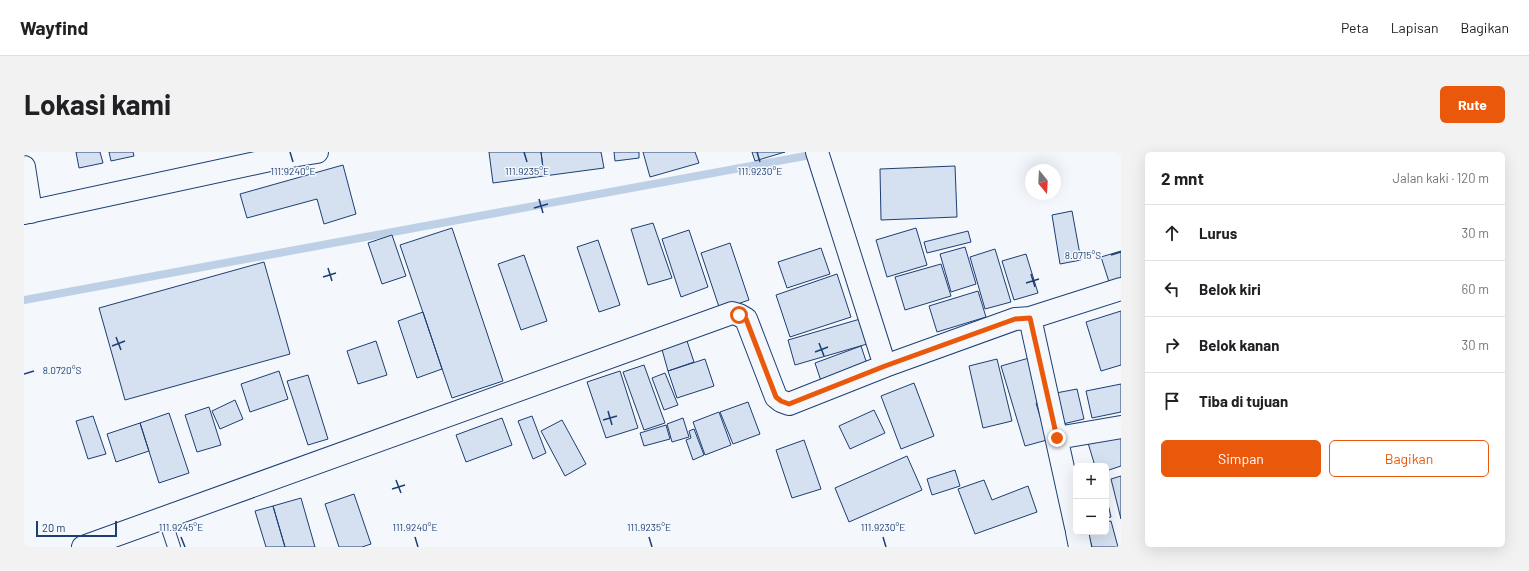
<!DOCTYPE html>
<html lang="id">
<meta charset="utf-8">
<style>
:root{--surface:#fff;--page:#f2f2f2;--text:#202124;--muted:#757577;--line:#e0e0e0;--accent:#ea580c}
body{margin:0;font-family:Barlow,sans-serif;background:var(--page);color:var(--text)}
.controls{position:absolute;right:12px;bottom:12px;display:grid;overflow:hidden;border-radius:6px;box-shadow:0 4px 16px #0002}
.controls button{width:36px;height:36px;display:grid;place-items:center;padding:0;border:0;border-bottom:1px solid var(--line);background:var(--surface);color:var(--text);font:20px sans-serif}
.compass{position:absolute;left:1001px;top:12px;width:36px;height:36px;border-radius:50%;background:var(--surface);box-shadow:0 4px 16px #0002;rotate:162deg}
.scale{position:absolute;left:12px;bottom:10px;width:81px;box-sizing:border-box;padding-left:4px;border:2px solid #1d3f73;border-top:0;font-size:11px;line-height:14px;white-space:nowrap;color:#1d3f73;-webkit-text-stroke:3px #f4f7fb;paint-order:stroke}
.stop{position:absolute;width:12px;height:12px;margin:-9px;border:3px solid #ea580c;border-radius:50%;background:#fff}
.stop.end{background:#ea580c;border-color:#fff;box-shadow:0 1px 4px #0008}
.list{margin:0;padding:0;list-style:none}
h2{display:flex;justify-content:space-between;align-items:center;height:52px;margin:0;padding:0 16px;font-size:17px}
h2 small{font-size:13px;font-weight:400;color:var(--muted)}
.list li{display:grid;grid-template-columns:26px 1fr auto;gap:12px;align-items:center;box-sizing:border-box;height:56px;padding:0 16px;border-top:1px solid var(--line)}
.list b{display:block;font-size:15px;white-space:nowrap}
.list em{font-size:13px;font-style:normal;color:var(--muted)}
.actions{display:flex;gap:8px;padding:12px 16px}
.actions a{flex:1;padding:9px 0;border:1px solid var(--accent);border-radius:6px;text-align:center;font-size:14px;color:var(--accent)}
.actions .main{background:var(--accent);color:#fff}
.icon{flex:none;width:22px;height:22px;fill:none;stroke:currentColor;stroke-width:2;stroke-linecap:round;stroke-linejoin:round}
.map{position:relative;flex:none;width:1097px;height:395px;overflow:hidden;border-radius:6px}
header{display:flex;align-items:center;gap:24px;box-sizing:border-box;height:56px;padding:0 20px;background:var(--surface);border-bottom:1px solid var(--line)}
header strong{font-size:19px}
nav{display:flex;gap:22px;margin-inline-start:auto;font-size:14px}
.intro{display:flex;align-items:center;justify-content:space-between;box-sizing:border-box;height:96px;padding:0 24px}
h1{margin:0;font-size:28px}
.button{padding:10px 18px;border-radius:6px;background:var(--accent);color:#fff;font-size:14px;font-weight:700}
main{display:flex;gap:24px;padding:0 24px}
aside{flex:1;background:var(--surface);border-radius:6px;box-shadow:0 4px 16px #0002}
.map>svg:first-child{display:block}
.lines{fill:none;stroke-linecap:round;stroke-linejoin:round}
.stream{stroke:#bed0e5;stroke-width:8}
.building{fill:#d5e0f0;stroke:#1d3f73}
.lane-casing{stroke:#1d3f73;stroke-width:14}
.street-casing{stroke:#1d3f73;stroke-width:24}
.lane{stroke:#f4f7fb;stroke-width:12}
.street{stroke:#f4f7fb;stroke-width:22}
.route{stroke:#ea580c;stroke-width:5}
.ticks{fill:none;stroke:#1d3f73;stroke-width:1.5}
.ticks-label{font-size:10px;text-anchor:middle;fill:#1d3f73;stroke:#f4f7fb;stroke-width:3;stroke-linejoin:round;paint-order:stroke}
</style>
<header>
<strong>Wayfind</strong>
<nav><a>Peta</a><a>Lapisan</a><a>Bagikan</a></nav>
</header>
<div class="intro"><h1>Lokasi kami</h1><a class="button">Rute</a></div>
<main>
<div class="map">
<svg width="1097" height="395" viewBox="0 0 1097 395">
<rect width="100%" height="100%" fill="#f4f7fb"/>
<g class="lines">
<!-- stream -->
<path class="stream" d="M0 148 792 2"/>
</g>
<!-- building -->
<path class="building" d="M52 0H76L79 11 55 16Z
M85 0H109L110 4 87 9Z
M465 0H517L520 24 469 31Z
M517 0H577L580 16 520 24Z
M590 0H615V6L591 9Z
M619 0H671L675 11 626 25Z
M728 0H761L731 9Z
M319 13 332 62 300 72 293 47 223 66 216 42Z
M931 14 933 65 857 68 856 17Z
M1048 59 1057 108 1036 112 1028 63Z
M629 71 648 126 624 133 607 77Z
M428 76 479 229 428 246 376 93Z
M892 76 903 113 863 125 852 88Z
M665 78 684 135 657 145 638 87Z
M944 79 947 90 903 101 900 90Z
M368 83 382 124 358 132 344 91Z
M574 88 596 153 575 160 553 95Z
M706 91 725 148 696 158 677 101Z
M941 95 952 132 927 140 916 102Z
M797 96 806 122 763 136 754 110Z
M971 97 987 150 961 157 946 105Z
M1097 99V130L1086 133 1077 105Z
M1002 102 1014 141 990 148 978 109Z
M500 103 523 169 497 178 474 112Z
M240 110 266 202 101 248 75 156Z
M917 112 927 144 881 158 871 125Z
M813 122 827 165 766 185 752 143Z
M954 139 962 165 913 180 905 154Z
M1097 159V213L1077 219 1062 170Z
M399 160 418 217 393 226 374 169Z
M843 165 850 190 771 213 764 188Z
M662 186 670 210 644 219 637 194Z
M352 189 363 223 334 232 323 199Z
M837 194 844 215 798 232 791 211Z
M1005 206 1018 249 1012 251 1023 288 1001 294 977 214Z
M681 207 690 234 653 246 644 219Z
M973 207 988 269 959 276 945 214Z
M620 213 641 271 620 278 599 220Z
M255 219 264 247 226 260 217 232Z
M596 219 614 276 582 286 563 230Z
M641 221 654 253 640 258 628 226Z
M284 223 304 287 284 293 263 229Z
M890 231 910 284 877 297 857 244Z
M1097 232V260L1068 266 1062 239Z
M1053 237 1060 267 1039 272 1032 241Z
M211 248 219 267 196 277 188 259Z
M724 250 736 282 709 292 696 260Z
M185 255 197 293 173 300 161 263Z
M850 258 861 281 826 297 815 274Z
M695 260 707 293 681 303 669 270Z
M145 261 165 321 135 331 116 271Z
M69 264 82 302 64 307 52 269Z
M508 264 522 301 509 307 494 269Z
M478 266 488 293 442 310 432 283Z
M659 266 665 285 648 290 643 272Z
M538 268 562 312 541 324 517 279Z
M116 271 125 299 92 310 83 282Z
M642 273 646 287 620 294 616 281Z
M670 277 680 303 669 308 662 288 667 286 665 279Z
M1097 281V314L1082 319V314H1071L1064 291Z
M780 288 797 337 768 346 752 298Z
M883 304 898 338 825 370 811 336Z
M931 318 936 334 908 343 903 327Z
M1097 324V367L1087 327Z
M960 328 968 348 1004 334 1013 360 951 382 934 337Z
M330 342 347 392 338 395H315L301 352Z
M1082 343 1087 365 1082 366Z
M277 346 291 395H261L249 354Z
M249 354 261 395H242L231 359Z
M1087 369 1094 395H1068L1064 380H1082V370Z"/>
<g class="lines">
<defs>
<path id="lane" d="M140 365 150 395"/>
<path id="street" d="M793 0 861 214
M0 15 7 60
M0 61 255 6 293 0
M1006 166 1097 137
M1033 286 1097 275
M1053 380 1056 395
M59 395 708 161 715 163 722 167 752 245 757 249 765 252 861 214 991 167 1006 166 1052 375"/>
</defs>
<!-- lane casing -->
<use href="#lane" class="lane-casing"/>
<!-- street casing -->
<use href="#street" class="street-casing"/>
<!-- lane -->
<use href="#lane" class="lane"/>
<!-- street -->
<use href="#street" class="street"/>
</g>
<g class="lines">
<!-- route -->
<path class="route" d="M715 163 722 167 752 245 757 249 765 252 861 214 991 167 1006 166 1033 286"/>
</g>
<!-- ticks -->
<path class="ticks" d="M266 0 269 10M500 0 503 10M733 0 736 10M515 47 519 61M510 56 524 52M1087 103 1097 100M304 116 308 129M1007 122 1011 135M299 125 312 121M1002 131 1015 127M92 185 97 198M795 191 800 204M88 194 101 189M791 200 804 195M0 222 10 219M584 259 588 273M579 268 593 264M372 328 377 341M368 337 381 333M157 385 161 395M391 385 394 395M625 385 628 395M859 385 862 395"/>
<g class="ticks-label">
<text x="269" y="23">111.9240°E</text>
<text x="503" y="23">111.9235°E</text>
<text x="736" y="23">111.9230°E</text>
<text x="1059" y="107">8.0715°S</text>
<text x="38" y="222">8.0720°S</text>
<text x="157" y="379">111.9245°E</text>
<text x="391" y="379">111.9240°E</text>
<text x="625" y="379">111.9235°E</text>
<text x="859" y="379">111.9230°E</text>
</g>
</svg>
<div class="controls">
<button>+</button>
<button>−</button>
</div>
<svg class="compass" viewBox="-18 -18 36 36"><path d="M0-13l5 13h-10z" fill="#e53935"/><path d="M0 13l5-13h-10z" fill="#757577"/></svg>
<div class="scale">20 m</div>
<div class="stop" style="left:715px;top:163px"></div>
<div class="stop end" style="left:1033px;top:286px"></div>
</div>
<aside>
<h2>2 mnt<small>Jalan kaki · 120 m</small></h2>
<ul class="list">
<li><svg class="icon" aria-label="ahead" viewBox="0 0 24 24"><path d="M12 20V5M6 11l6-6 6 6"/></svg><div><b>Lurus</b></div><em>30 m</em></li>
<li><svg class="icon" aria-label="left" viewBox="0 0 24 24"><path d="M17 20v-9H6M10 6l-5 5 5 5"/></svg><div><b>Belok kiri</b></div><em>60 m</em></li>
<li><svg class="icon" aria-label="right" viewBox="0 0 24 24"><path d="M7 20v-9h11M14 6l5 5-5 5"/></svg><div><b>Belok kanan</b></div><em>30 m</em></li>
<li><svg class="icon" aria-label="arrive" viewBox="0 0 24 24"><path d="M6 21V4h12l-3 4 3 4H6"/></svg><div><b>Tiba di tujuan</b></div></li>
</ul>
<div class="actions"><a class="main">Simpan</a><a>Bagikan</a></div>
</aside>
</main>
